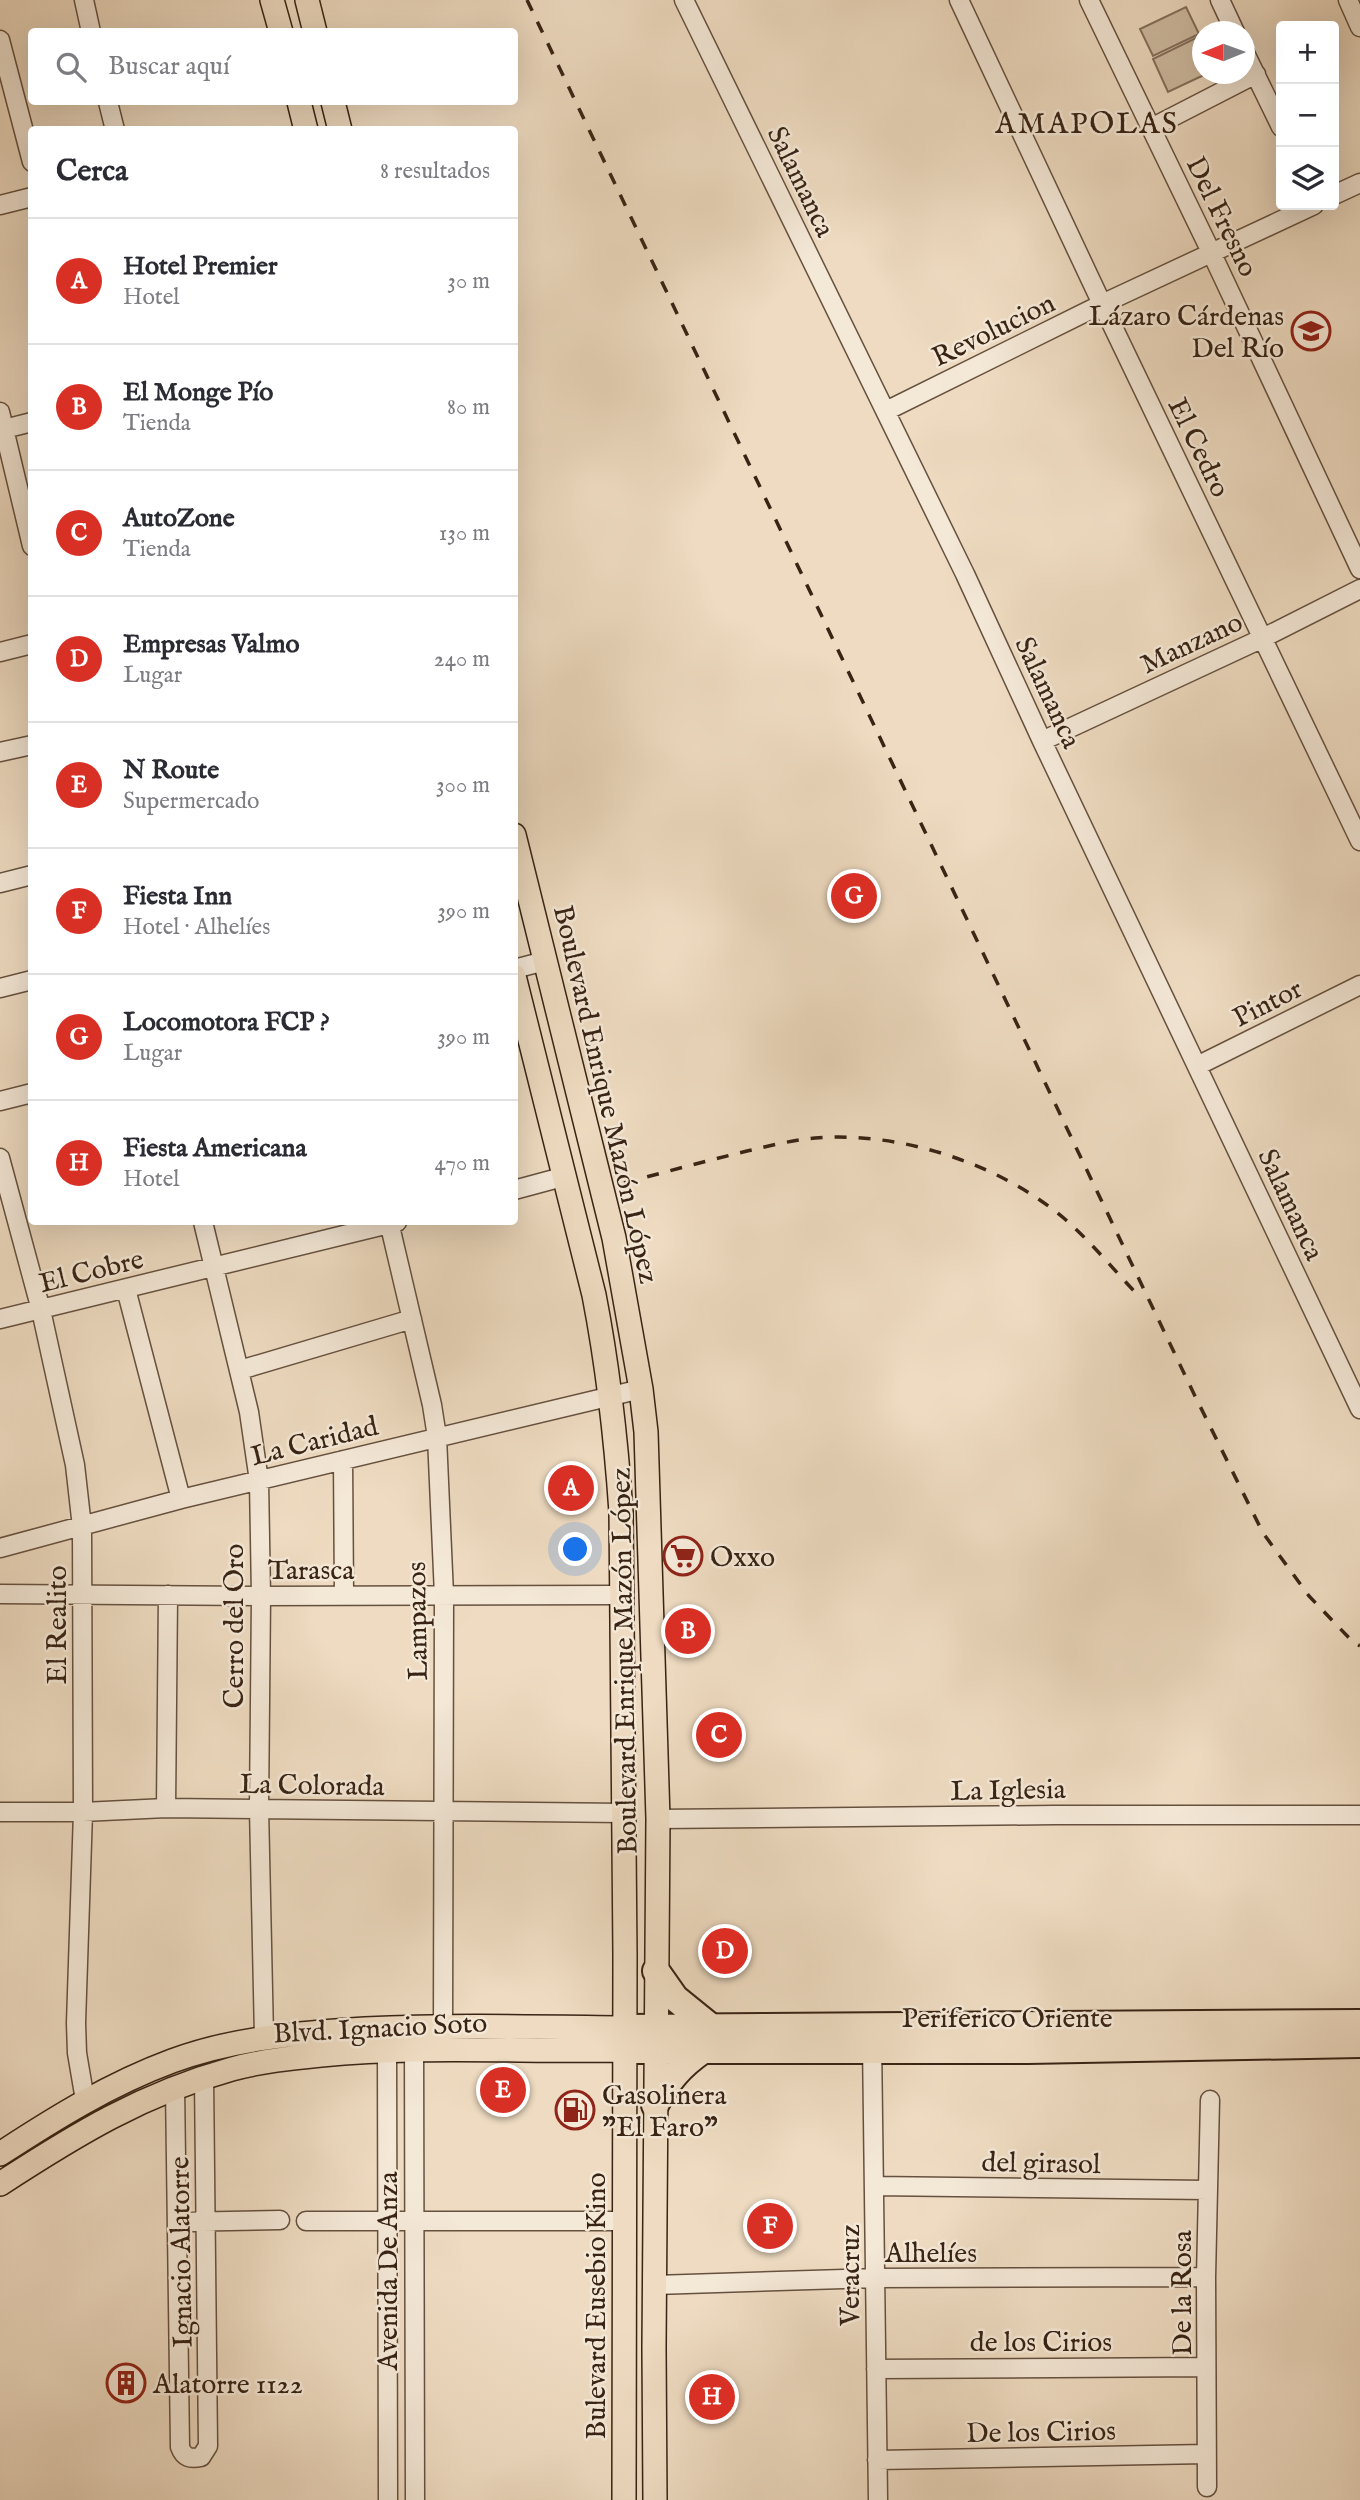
<!DOCTYPE html>
<html lang="es">
<meta charset="utf-8">
<style>
:root{--surface:#fff;--page:#f7f7f7;--text:#2b2b33;--muted:#7c7c81;--line:#e1e1e2;--accent:#d93025}
body{margin:0;font-family:"IM FELL English",serif;background:var(--page);color:var(--text)}
.controls{position:absolute;right:21px;top:21px;display:grid;overflow:hidden;border-radius:7px;box-shadow:0 7px 28px #0002}
.controls button{width:63px;height:63px;display:grid;place-items:center;padding:0;border:0;border-bottom:2px solid var(--line);background:var(--surface);color:var(--text);font:35px sans-serif}
.compass{position:absolute;left:1192px;top:21px;width:63px;height:63px;border-radius:50%;background:var(--surface);box-shadow:0 7px 28px #0002;rotate:269deg}
.you{position:absolute;left:576px;top:1550px;width:24px;height:24px;margin:-18px;border:5px solid #fff;border-radius:50%;background:#1a73e8;box-shadow:0 0 0 10px #1a73e833}
.badge{display:grid;place-items:center;width:46px;height:46px;border-radius:50%;background:var(--accent);color:#fff;font-size:23px;font-weight:700}
.pin{position:absolute;translate:-50% -50%;border:4px solid #fff;box-shadow:0 2px 7px #0006}
.list{margin:0;padding:0;list-style:none}
h2{display:flex;justify-content:space-between;align-items:center;height:91px;margin:0;padding:0 28px;font-size:30px}
h2 small{font-size:23px;font-weight:400;color:var(--muted)}
.list li{display:grid;grid-template-columns:46px 1fr auto;gap:21px;align-items:center;box-sizing:border-box;height:126px;padding:0 28px;border-top:2px solid var(--line)}
.list b{display:block;font-size:26px;white-space:nowrap}
.list p{margin:0;font-size:23px;white-space:nowrap;color:var(--muted)}
.list em{font-size:23px;font-style:normal;color:var(--muted)}
.icon{flex:none;width:38px;height:38px;fill:none;stroke:currentColor;stroke-width:2;stroke-linecap:round;stroke-linejoin:round}
.map{position:relative;flex:none;width:1360px;height:2500px;overflow:hidden}
.search{position:absolute;background:var(--surface);box-shadow:0 7px 28px #0002;left:28px;top:28px;width:490px;height:77px;display:flex;align-items:center;gap:18px;box-sizing:border-box;padding:0 24px;border-radius:7px;color:var(--muted);font-size:26px}
.panel{position:absolute;background:var(--surface);box-shadow:0 7px 28px #0002;left:28px;top:126px;width:490px;height:1099px;border-radius:7px}
.map>svg:first-child{display:block}
.pitch{fill:#cfbca4;stroke:#84705c;stroke-width:2}
.lines{fill:none;stroke-linecap:round;stroke-linejoin:round}
.minor-casing{stroke:#66513f;stroke-width:21}
.major-casing{stroke:#382314;stroke-width:26}
.highway-casing{stroke:#382314;stroke-width:30}
.minor{stroke:#f4e8d7;stroke-width:18}
.major{stroke:#eedbc1;stroke-width:23}
.highway{stroke:#eedbc1;stroke-width:26}
.rail{stroke:#382314;stroke-width:3.5;stroke-dasharray:12 12;stroke-linecap:butt}
.labels{text-anchor:middle;stroke-width:5;stroke-linejoin:round;paint-order:stroke}
.street-label{font-size:28px;fill:#382314;stroke:#f4e8d7}
.poi-label{font-size:28px;fill:#382314;stroke:#f4e8d7;text-anchor:start}
.neighbourhood-label{font-size:30px;letter-spacing:2px;fill:#382314;stroke:#f4e8d7}
</style>
<div class="map">
<svg width="1360" height="2500" viewBox="0 0 1360 2500">
<rect width="100%" height="100%" fill="#eedbc1"/>
<filter id="stains"><feTurbulence type="fractalNoise" baseFrequency=".00286" numOctaves="4"/><feColorMatrix values="0 0 0 0 .2 0 0 0 0 .09 0 0 0 0 .02 0 0 0 .5 -.17"/></filter>
<radialGradient id="worn" r=".72"><stop offset=".6" stop-color="#630" stop-opacity="0"/><stop offset="1" stop-color="#630" stop-opacity=".3"/></radialGradient>
<!-- pitch -->
<path class="pitch" d="M1186 7 1199 34 1153 56 1140 29Z
M1202 35V74H1206L1168 92 1153 59Z"/>
<g class="lines">
<defs>
<path id="minor" d="M84 0 91 32
M684 0 965 574 1042 741 1360 1409
M959 0 1102 304 1360 841
M1089 0 1212 254 1360 569
M1220 0 1235 32
M1348 0 1360 27
M0 40 32 162
M1244 51 1281 127
M108 102 115 130
M1151 128 1256 74
M1334 195 1360 183
M0 205 32 197
M886 411 1102 304 1314 205
M0 412 32 546
M0 430 32 422
M0 652 32 644
M1042 741 1263 638 1360 589
M0 752 32 745
M0 883 32 875
M514 969 545 961
M0 988 32 980
M1197 1066 1360 985
M0 1101 32 1093
M0 1158 41 1310 75 1465 82 1527 83 1812 76 2023 77 2053 85 2100
M514 1190 566 1176
M203 1222 249 1412 259 1481 261 1596 259 1808 264 2037
M389 1222 432 1405 437 1437 444 1595 443 2026
M126 1289 181 1499
M0 1319 397 1222
M240 1370 412 1319
M343 1460 344 1596
M0 1548 181 1499 641 1389
M0 1594 261 1596 622 1595
M166 1808 168 1595
M0 1812H83L166 1808 624 1813
M658 1819 1054 1815H1360
M414 2041 415 2500
M872 2042 878 2500
M387 2051 388 2500
M175 2087 180 2447C184 2458 190 2459 201 2457L208 2446 204 2078
M874 2186 1208 2190
M306 2221H625
M177 2222 280 2220
M655 2285 876 2278 1206 2277
M876 2369 1206 2367
M877 2460 1206 2454
M1207 2487 1206 2277 1210 2100"/>
<path id="major" d="M272 0 281 32
M307 0 315 32
M299 102 306 130
M333 102 340 130
M514 835 614 1238 641 1389 646 1432 658 1819 654 2348 655 2500
M514 976 594 1295C608 1367 616 1439 621 1512L625 1955 624 2500
M0 2154C55 2118 110 2084 172 2061 234 2038 299 2033 365 2029 451 2025 537 2027 624 2028
M0 2184C77 2134 142 2094 232 2069 261 2061 291 2058 321 2055 422 2045 523 2052 624 2050"/>
<path id="highway" d="M656 1971 675 1998 712 2028
M624 2028 1360 2023
M624 2050H1028L1360 2044
M655 2105C668 2080 680 2066 703 2050"/>
</defs>
<!-- minor casing -->
<use href="#minor" class="minor-casing"/>
<!-- major casing -->
<use href="#major" class="major-casing"/>
<!-- highway casing -->
<use href="#highway" class="highway-casing"/>
<!-- minor -->
<use href="#minor" class="minor"/>
<!-- major -->
<use href="#major" class="major"/>
<!-- highway -->
<use href="#highway" class="highway"/>
<!-- rail -->
<path class="rail" d="M527 0 1194 1394 1263 1533 1309 1596 1352 1641 1360 1646
M624 1183C665 1172 706 1161 747 1151 769 1146 792 1140 815 1138 901 1131 1001 1164 1066 1220 1091 1242 1113 1269 1136 1293"/>
</g>
<!-- icons -->
<defs>
<symbol id="school-ring" viewBox="-11 -11 22 22"><circle r="9.5" fill="#f4e8d7" stroke="#8f2418" stroke-width="1.5"/><path d="M0-5L7-2L0 1L-7-2ZM-4 1L0 2.5L4 1V4Q0 6-4 4Z" fill="#8f2418"/></symbol>
<symbol id="supermarket-ring" viewBox="-11 -11 22 22"><circle r="9.5" fill="#f4e8d7" stroke="#8f2418" stroke-width="1.5"/><path d="M-6-5.5h2.5l.6 2H6L4.5 2H-2.5L-4.4-4H-6ZM-1.5 3.2a1.3 1.3 0 1 0 .1 0ZM3 3.2a1.3 1.3 0 1 0 .1 0Z" fill="#8f2418"/></symbol>
<symbol id="fuel-ring" viewBox="-11 -11 22 22"><circle r="9.5" fill="#f4e8d7" stroke="#8f2418" stroke-width="1.5"/><path d="M-5.5-6h7V0h2V4h1.3V-2.5L3-4.5l.8-.8L6-3V5H2.5V1h-1V6h-7ZM-4.2-4.7v3.2H.2V-4.7Z" fill="#8f2418"/></symbol>
<symbol id="building-ring" viewBox="-11 -11 22 22"><circle r="9.5" fill="#f4e8d7" stroke="#8f2418" stroke-width="1.5"/><path d="M-4-6H4V6H1V3H-1V6H-4ZM-2.5-4.3h1.7v1.8h-1.7ZM.8-4.3h1.7v1.8H.8ZM-2.5-1h1.7V.8h-1.7ZM.8-1h1.7V.8H.8Z" fill="#8f2418"/></symbol>
</defs>
<g fill-rule="evenodd">
<use href="#school-ring" x="1289" y="309" width="44" height="44"/>
<use href="#supermarket-ring" x="661" y="1534" width="44" height="44"/>
<use href="#fuel-ring" x="553" y="2088" width="44" height="44"/>
<use href="#building-ring" x="104" y="2361" width="44" height="44"/>
</g>
<g class="labels">
<!-- street labels -->
<g class="street-label">
<text transform="translate(802 181) rotate(64)" y="10">Salamanca</text>
<text transform="translate(1223 216) rotate(64)" y="10">Del Fresno</text>
<text transform="translate(993 329) rotate(-26)" y="10">Revolucion</text>
<text transform="translate(1200 447) rotate(64)" y="10">El Cedro</text>
<text transform="translate(1191 642) rotate(-25)" y="10">Manzano</text>
<text transform="translate(1049 692) rotate(65)" y="10">Salamanca</text>
<text transform="translate(1267 1002) rotate(-27)" y="10">Pintor</text>
<text transform="translate(607 1094) rotate(77)" y="10">Boulevard Enrique Mazón López</text>
<text transform="translate(1292 1204) rotate(65)" y="10">Salamanca</text>
<text transform="translate(91 1270) rotate(-14)" y="10">El Cobre</text>
<text transform="translate(314 1440) rotate(-14)" y="10">La Caridad</text>
<text x="311" y="1579">Tarasca</text>
<text transform="translate(416 1621) rotate(-91)" y="10">Lampazos</text>
<text transform="translate(56 1625) rotate(-90)" y="10">El Realito</text>
<text transform="translate(233 1626) rotate(-90)" y="10">Cerro del Oro</text>
<text transform="translate(623 1661) rotate(-91)" y="10">Boulevard Enrique Mazón López</text>
<text transform="translate(312 1784) rotate(1)" y="10">La Colorada</text>
<text transform="translate(1008 1789) rotate(-1)" y="10">La Iglesia</text>
<text x="1007" y="2027">Periferico Oriente</text>
<text transform="translate(380 2027) rotate(-3)" y="10">Blvd. Ignacio Soto</text>
<text transform="translate(1041 2162) rotate(1)" y="10">del girasol</text>
<text transform="translate(180 2252) rotate(-91)" y="10">Ignacio Alatorre</text>
<text x="931" y="2262">Alhelíes</text>
<text transform="translate(387 2271) rotate(-90)" y="10">Avenida De Anza</text>
<text transform="translate(849 2275) rotate(-90)" y="10">Veracruz</text>
<text transform="translate(1181 2293) rotate(-90)" y="10">De la Rosa</text>
<text transform="translate(595 2306) rotate(-90)" y="10">Bulevard Eusebio Kino</text>
<text x="1041" y="2351">de los Cirios</text>
<text transform="translate(1041 2431) rotate(-1)" y="10">De los Cirios</text>
</g>
<!-- poi labels -->
<g class="poi-label">
<text x="1284" y="325" text-anchor="end">Lázaro Cárdenas<tspan x="1284" dy="32">Del Río</tspan></text>
<text x="710" y="1566">Oxxo</text>
<text x="602" y="2104">Gasolinera<tspan x="602" dy="32">"El Faro"</tspan></text>
<text x="153" y="2393">Alatorre 1122</text>
</g>
<!-- neighbourhood labels -->
<g class="neighbourhood-label">
<text x="1087" y="133">AMAPOLAS</text>
</g>
</g>
<rect width="100%" height="100%" filter="url(#stains)"/>
<rect width="100%" height="100%" fill="url(#worn)"/>
</svg>
<div class="controls">
<button>+</button>
<button>−</button>
<button><svg class="icon" aria-label="layers" viewBox="0 0 24 24"><path d="M12 4l9 5-9 5-9-5zM3 14l9 5 9-5"/></svg></button>
</div>
<svg class="compass" viewBox="-18 -18 36 36"><path d="M0-13l5 13h-10z" fill="#e53935"/><path d="M0 13l5-13h-10z" fill="#7c7c81"/></svg>
<div class="you"></div>
<div class="pin badge" style="left:571px;top:1488px">A</div>
<div class="pin badge" style="left:688px;top:1631px">B</div>
<div class="pin badge" style="left:719px;top:1735px">C</div>
<div class="pin badge" style="left:725px;top:1951px">D</div>
<div class="pin badge" style="left:503px;top:2090px">E</div>
<div class="pin badge" style="left:770px;top:2226px">F</div>
<div class="pin badge" style="left:854px;top:896px">G</div>
<div class="pin badge" style="left:712px;top:2397px">H</div>
<div class="search"><svg class="icon" aria-label="search" viewBox="0 0 24 24"><circle cx="10" cy="10" r="6"/><path d="M15 15l6 6"/></svg>Buscar aquí</div>
<section class="panel">
<h2>Cerca<small>8 resultados</small></h2>
<ul class="list">
<li><span class="badge">A</span><div><b>Hotel Premier</b><p>Hotel</p></div><em>30 m</em></li>
<li><span class="badge">B</span><div><b>El Monge Pío</b><p>Tienda</p></div><em>80 m</em></li>
<li><span class="badge">C</span><div><b>AutoZone</b><p>Tienda</p></div><em>130 m</em></li>
<li><span class="badge">D</span><div><b>Empresas Valmo</b><p>Lugar</p></div><em>240 m</em></li>
<li><span class="badge">E</span><div><b>N Route</b><p>Supermercado</p></div><em>300 m</em></li>
<li><span class="badge">F</span><div><b>Fiesta Inn</b><p>Hotel · Alhelíes</p></div><em>390 m</em></li>
<li><span class="badge">G</span><div><b>Locomotora FCP ?</b><p>Lugar</p></div><em>390 m</em></li>
<li><span class="badge">H</span><div><b>Fiesta Americana</b><p>Hotel</p></div><em>470 m</em></li>
</ul>
</section>
</div>
